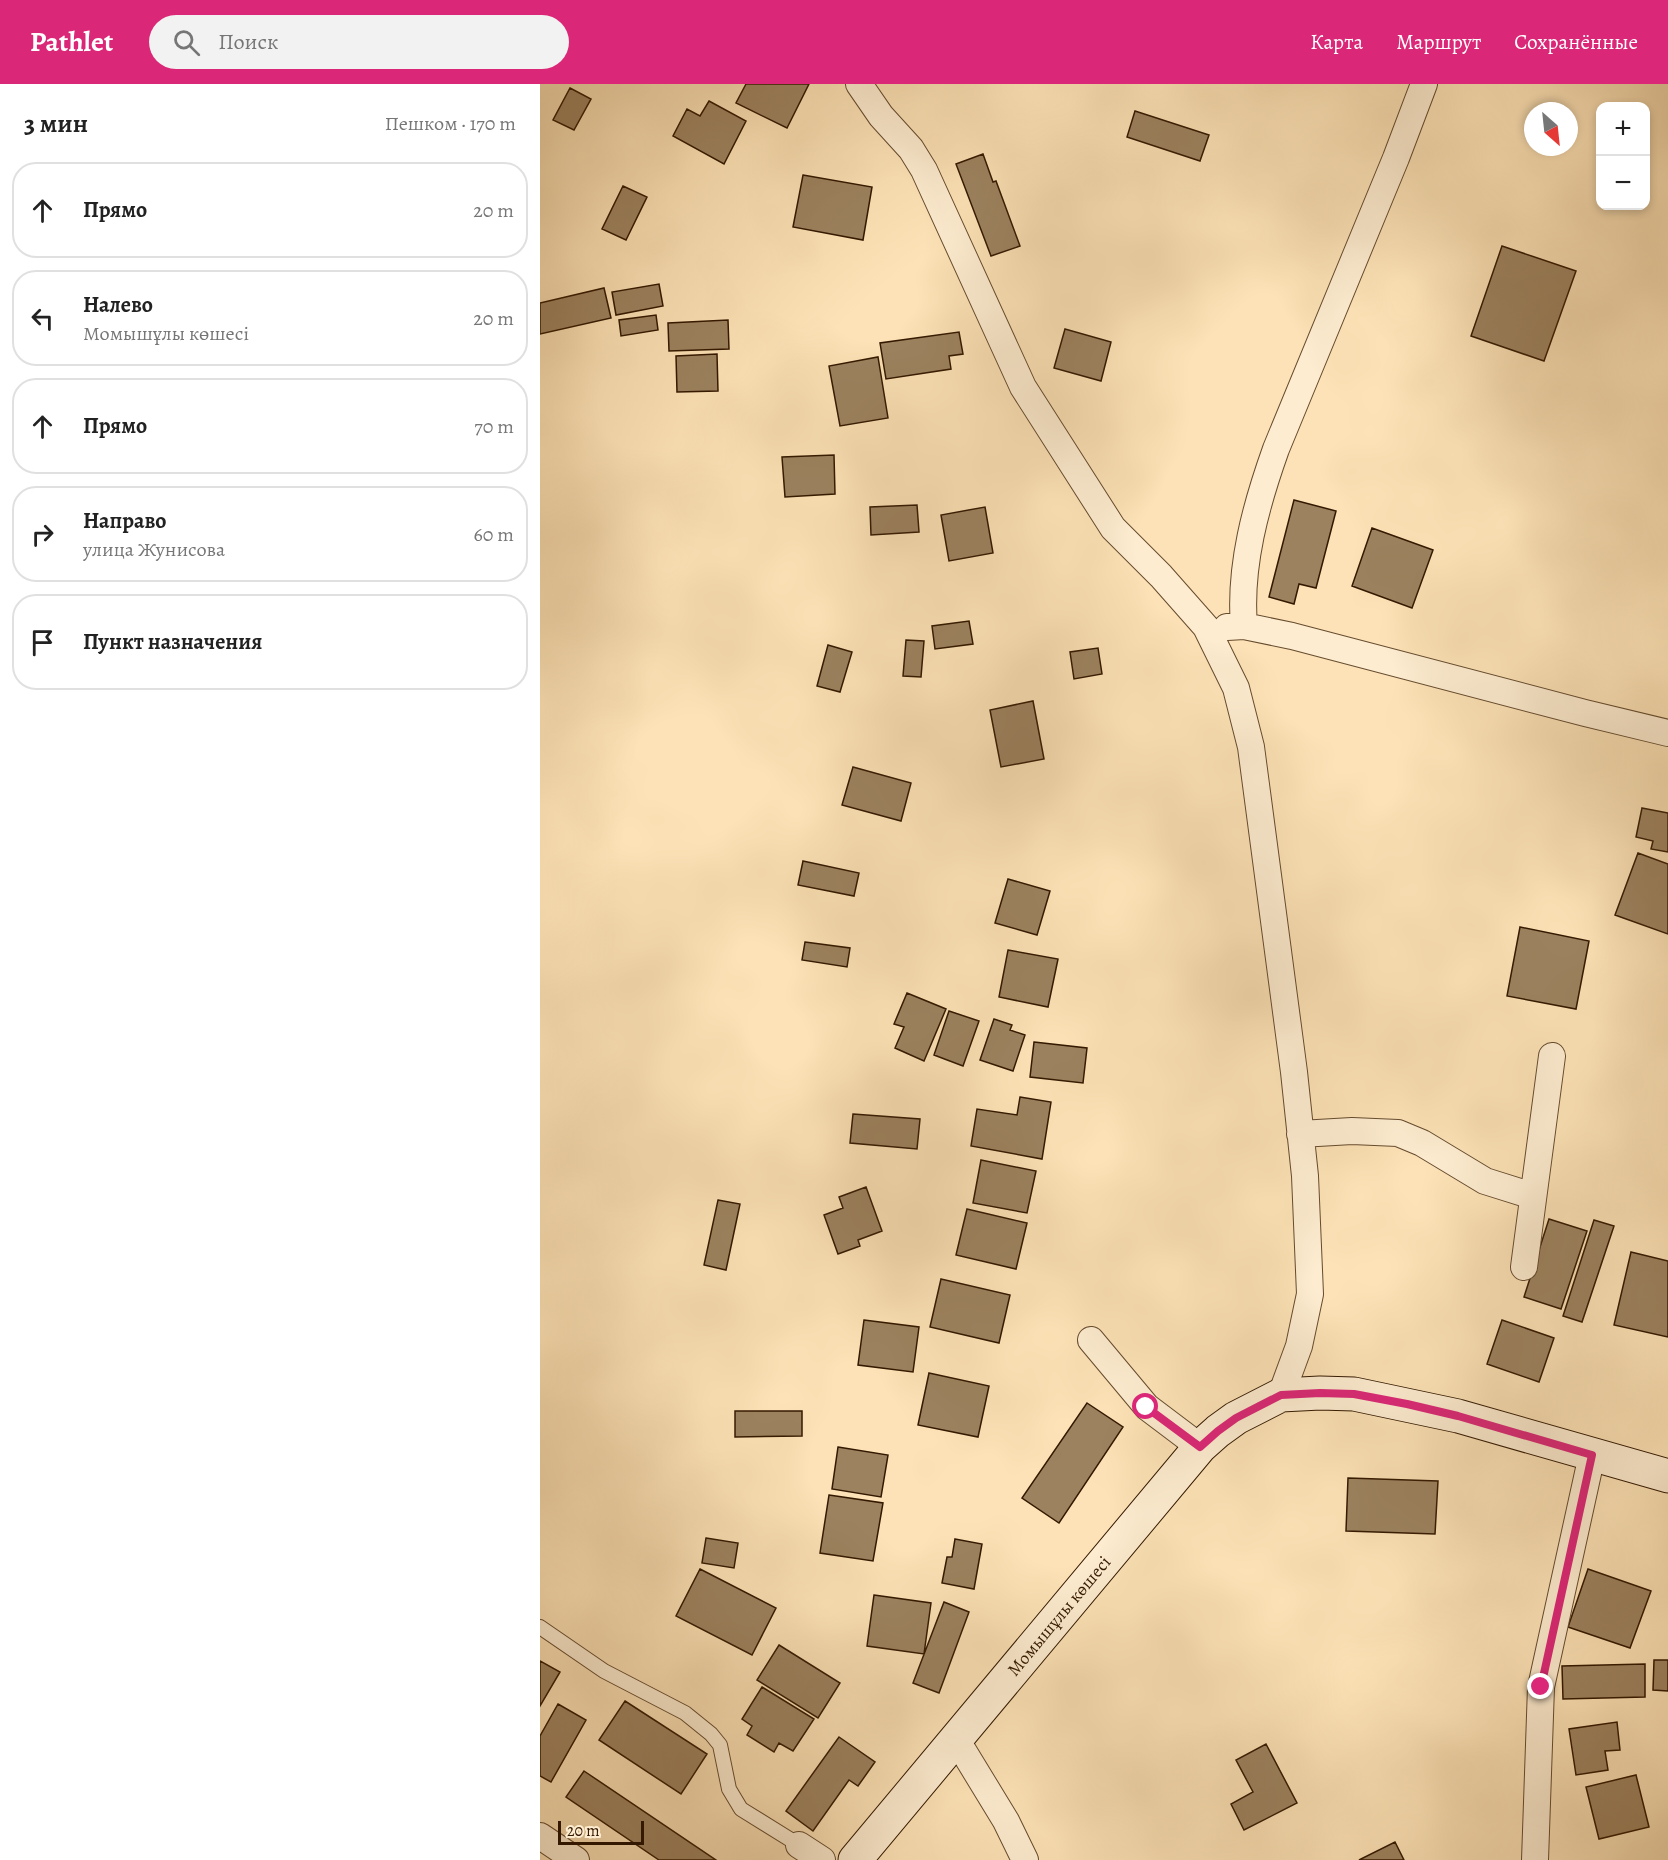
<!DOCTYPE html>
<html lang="ru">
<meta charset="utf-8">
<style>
:root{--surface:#fff;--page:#f2f2f2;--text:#222;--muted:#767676;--line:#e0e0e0;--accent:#db2777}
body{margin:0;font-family:Alegreya,serif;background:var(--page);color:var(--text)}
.controls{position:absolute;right:18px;top:18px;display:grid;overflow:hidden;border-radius:12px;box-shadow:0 3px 9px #0003}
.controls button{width:54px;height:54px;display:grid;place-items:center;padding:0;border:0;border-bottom:2px solid var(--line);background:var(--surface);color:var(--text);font:30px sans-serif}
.compass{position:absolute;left:984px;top:18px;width:54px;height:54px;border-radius:50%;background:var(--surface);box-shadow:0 3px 9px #0003;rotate:153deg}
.scale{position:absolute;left:18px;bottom:15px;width:86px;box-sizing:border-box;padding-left:6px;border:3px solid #341900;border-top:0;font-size:16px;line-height:21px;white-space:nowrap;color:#341900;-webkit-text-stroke:4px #fdecd0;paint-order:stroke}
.stop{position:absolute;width:18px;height:18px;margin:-14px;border:4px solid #db2777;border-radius:50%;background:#fff}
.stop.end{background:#db2777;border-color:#fff;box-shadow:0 2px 6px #0008}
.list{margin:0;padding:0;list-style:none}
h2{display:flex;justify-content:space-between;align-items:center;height:78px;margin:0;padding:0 24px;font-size:26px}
h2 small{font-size:20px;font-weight:400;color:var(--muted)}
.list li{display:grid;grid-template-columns:39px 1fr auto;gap:18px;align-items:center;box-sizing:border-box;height:96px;margin:0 12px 12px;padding:0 12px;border:2px solid var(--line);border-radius:24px}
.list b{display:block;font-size:22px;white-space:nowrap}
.list p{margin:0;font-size:20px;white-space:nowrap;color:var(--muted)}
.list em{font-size:20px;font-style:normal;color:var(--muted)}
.icon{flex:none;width:33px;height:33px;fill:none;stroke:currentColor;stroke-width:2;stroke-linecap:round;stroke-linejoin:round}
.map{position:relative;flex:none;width:1128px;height:1776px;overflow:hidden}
header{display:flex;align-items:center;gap:36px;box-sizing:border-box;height:84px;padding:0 30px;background:var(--accent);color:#fff}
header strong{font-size:28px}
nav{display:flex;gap:33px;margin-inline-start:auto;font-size:21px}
.search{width:420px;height:54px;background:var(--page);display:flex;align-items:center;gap:15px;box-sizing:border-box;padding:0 21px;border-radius:33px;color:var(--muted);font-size:22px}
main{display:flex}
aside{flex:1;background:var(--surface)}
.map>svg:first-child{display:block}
.building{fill:#9c825f;stroke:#341900;stroke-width:1.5}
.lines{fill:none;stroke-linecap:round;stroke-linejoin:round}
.service-casing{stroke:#664b2e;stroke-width:16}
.minor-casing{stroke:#664b2e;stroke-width:28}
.secondary-casing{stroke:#341900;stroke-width:35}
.service{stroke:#fdecd0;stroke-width:14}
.minor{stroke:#fdecd0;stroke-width:26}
.secondary{stroke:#fdecd0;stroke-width:33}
.route{stroke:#db2777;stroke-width:8}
.labels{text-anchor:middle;stroke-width:5;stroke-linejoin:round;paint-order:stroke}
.street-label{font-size:18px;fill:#341900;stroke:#fdecd0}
</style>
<header>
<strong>Pathlet</strong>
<div class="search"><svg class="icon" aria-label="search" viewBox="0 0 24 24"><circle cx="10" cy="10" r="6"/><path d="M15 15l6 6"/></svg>Поиск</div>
<nav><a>Карта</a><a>Маршрут</a><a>Сохранённые</a></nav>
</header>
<main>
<aside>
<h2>3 мин<small>Пешком · 170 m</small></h2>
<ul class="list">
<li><svg class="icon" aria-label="ahead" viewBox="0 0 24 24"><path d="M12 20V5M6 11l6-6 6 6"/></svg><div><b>Прямо</b></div><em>20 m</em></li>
<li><svg class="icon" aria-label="left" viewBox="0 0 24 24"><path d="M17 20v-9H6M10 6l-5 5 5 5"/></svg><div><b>Налево</b><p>Момышұлы көшесі</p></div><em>20 m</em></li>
<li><svg class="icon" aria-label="ahead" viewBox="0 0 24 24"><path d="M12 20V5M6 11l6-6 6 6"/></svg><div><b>Прямо</b></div><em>70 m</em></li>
<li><svg class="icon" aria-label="right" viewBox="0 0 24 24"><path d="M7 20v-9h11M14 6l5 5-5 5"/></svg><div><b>Направо</b><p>улица Жунисова</p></div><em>60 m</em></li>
<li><svg class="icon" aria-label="arrive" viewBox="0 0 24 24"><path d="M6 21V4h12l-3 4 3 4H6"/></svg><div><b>Пункт назначения</b></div></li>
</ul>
</aside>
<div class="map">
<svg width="1128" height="1776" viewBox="0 0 1128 1776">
<rect width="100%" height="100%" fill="#fce2b6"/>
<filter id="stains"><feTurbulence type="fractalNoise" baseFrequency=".00333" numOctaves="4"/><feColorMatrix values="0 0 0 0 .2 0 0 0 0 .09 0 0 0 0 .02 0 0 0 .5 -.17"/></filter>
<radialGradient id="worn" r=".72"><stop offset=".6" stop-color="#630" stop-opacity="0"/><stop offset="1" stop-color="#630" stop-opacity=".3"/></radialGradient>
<!-- building -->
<path class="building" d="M206 0H269L247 44 196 19Z
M30 4 51 15 34 46 13 36Z
M169 17 206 37 184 80 133 52 147 25 160 32Z
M595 27 669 51 660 77 587 53Z
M443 70 453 98 456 97 480 162 451 172 416 80Z
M263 91 332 103 323 156 253 143Z
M83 102 107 113 86 156 62 145Z
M962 162 1036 187 1004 277 931 252Z
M119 200 123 222 76 231 72 208Z
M64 204 71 234 0 250V219Z
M116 231 118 246 81 252 79 236Z
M188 236 189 265 129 267 128 239Z
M525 245 571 258 561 297 514 284Z
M419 248 423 270 409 272 411 285 346 295 340 259Z
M177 270 178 307 137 308 136 272Z
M338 273 348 334 300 342 289 282Z
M294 371 295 410 245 413 242 373Z
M754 416 796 427 776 504 759 500 754 520 729 513Z
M377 421 379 448 331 451 330 423Z
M445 423 453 469 409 477 401 431Z
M832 444 893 466 872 524 812 502Z
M429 537 433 560 395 565 392 542Z
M366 556 384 557 381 593 363 592Z
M288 561 312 568 300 608 277 602Z
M558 564 562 590 534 595 530 568Z
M493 617 504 675 461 683 450 626Z
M313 683 371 699 361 737 302 721Z
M1102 724 1128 729V768L1111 765 1113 757 1096 753Z
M1098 769 1128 780V850L1075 831Z
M263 777 319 789 314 812 258 801Z
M468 795 510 807 497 851 455 839Z
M980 843 1049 857 1036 925 967 912Z
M265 858 310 864 307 883 262 876Z
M468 866 518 875 508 923 459 913Z
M367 909 406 925 384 977 355 964 364 943 354 940Z
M409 927 439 937 423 982 394 971Z
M454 935 472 941 470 946 485 951 473 987 440 976Z
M494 958 547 964 543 999 490 993Z
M480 1013 511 1018 502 1075 431 1062 437 1025 477 1031Z
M313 1030 380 1035 377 1065 310 1059Z
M441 1076 496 1087 487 1129 433 1119Z
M326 1103 342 1147 318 1156 320 1162 298 1170 284 1131 303 1124 299 1113Z
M178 1116 200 1120 186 1186 164 1181Z
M427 1125 487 1139 476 1185 416 1171Z
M1009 1135 1047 1147 1021 1225 984 1213Z
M1054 1136 1074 1142 1042 1238 1023 1232Z
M1091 1168 1128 1177V1253L1074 1241Z
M401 1195 470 1211 459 1259 390 1243Z
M324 1236 379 1243 373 1288 318 1281Z
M962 1236 1014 1254 999 1298 947 1280Z
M389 1289 449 1302 438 1353 378 1341Z
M547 1319 583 1343 519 1439 482 1414Z
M195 1327H262V1352L195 1353Z
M298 1363 348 1371 341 1413 292 1405Z
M808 1394 898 1397 895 1450 806 1447Z
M289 1411 343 1419 333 1477 280 1469Z
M166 1454 198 1459 194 1484 162 1479Z
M415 1455 442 1460 434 1505 402 1499 407 1473H412Z
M160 1485 236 1524 212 1571 136 1532Z
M1048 1485 1111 1507 1090 1564 1028 1543Z
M334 1511 391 1519 384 1570 327 1562Z
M404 1518 429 1528 399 1609 373 1599Z
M239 1561 300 1599 278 1634 217 1596Z
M1114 1576H1128V1607L1113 1606Z
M0 1577 20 1588 0 1622Z
M1105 1580V1613L1023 1615 1022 1582Z
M222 1603 274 1635 253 1667 239 1659 234 1668 207 1651 212 1642 202 1635Z
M85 1617 167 1670 141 1710 59 1656Z
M18 1620 46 1636 11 1698 0 1692V1652Z
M1077 1638 1080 1666 1065 1667 1068 1686 1036 1691 1029 1645Z
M299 1653 335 1678 318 1702 309 1696 273 1747 246 1727Z
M726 1660 757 1719 704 1746 691 1720 713 1708 696 1676Z
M44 1687 176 1776H119L26 1713Z
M1096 1691 1109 1743 1059 1755 1046 1703Z
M855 1758 864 1776H819Z"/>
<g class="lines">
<defs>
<path id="service" d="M0 1543 64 1587 145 1629 171 1650 180 1661 189 1705 201 1725 259 1761"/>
<path id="minor" d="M319 0 341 32 371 65 384 86 483 303 573 444 621 492 666 543 696 604 711 663 754 988 765 1092 770 1210 759 1262 741 1311
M704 542C699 482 716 421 736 365L856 74 884 0
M687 543 704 542 752 552 1045 629 1128 649
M760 1050 812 1047 858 1049 882 1059 945 1097 993 1112
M984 1183 1012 972
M551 1256 607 1323 660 1363
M416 1655 466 1737 485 1776
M0 1752 36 1776
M259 1761 282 1776
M995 1776 1001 1603 1052 1371"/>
<g id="secondary">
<path id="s1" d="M315 1776 660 1363 678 1347 696 1334 741 1311 780 1309 814 1310 918 1332 1128 1392"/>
</g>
</defs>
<!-- service casing -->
<use href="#service" class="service-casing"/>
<!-- minor casing -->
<use href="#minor" class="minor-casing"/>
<!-- secondary casing -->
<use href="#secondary" class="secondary-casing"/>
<!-- service -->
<use href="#service" class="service"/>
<!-- minor -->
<use href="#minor" class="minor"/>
<!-- secondary -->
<use href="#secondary" class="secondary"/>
</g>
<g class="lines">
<!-- route -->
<path class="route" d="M606 1323 660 1363 678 1347 696 1334 741 1311 780 1309 814 1310 867 1320 918 1332 1052 1371 1001 1603"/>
</g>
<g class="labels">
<!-- street labels -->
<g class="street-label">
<text dy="6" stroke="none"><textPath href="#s1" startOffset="318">Момышұлы көшесі</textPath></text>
</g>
</g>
<rect width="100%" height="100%" filter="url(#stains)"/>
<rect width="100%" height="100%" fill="url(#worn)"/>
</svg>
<div class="controls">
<button>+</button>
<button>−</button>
</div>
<svg class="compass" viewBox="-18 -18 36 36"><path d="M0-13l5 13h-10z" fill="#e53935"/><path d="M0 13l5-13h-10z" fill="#767676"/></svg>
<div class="scale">20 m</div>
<div class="stop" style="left:606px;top:1323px"></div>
<div class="stop end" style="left:1001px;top:1603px"></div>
</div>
</main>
